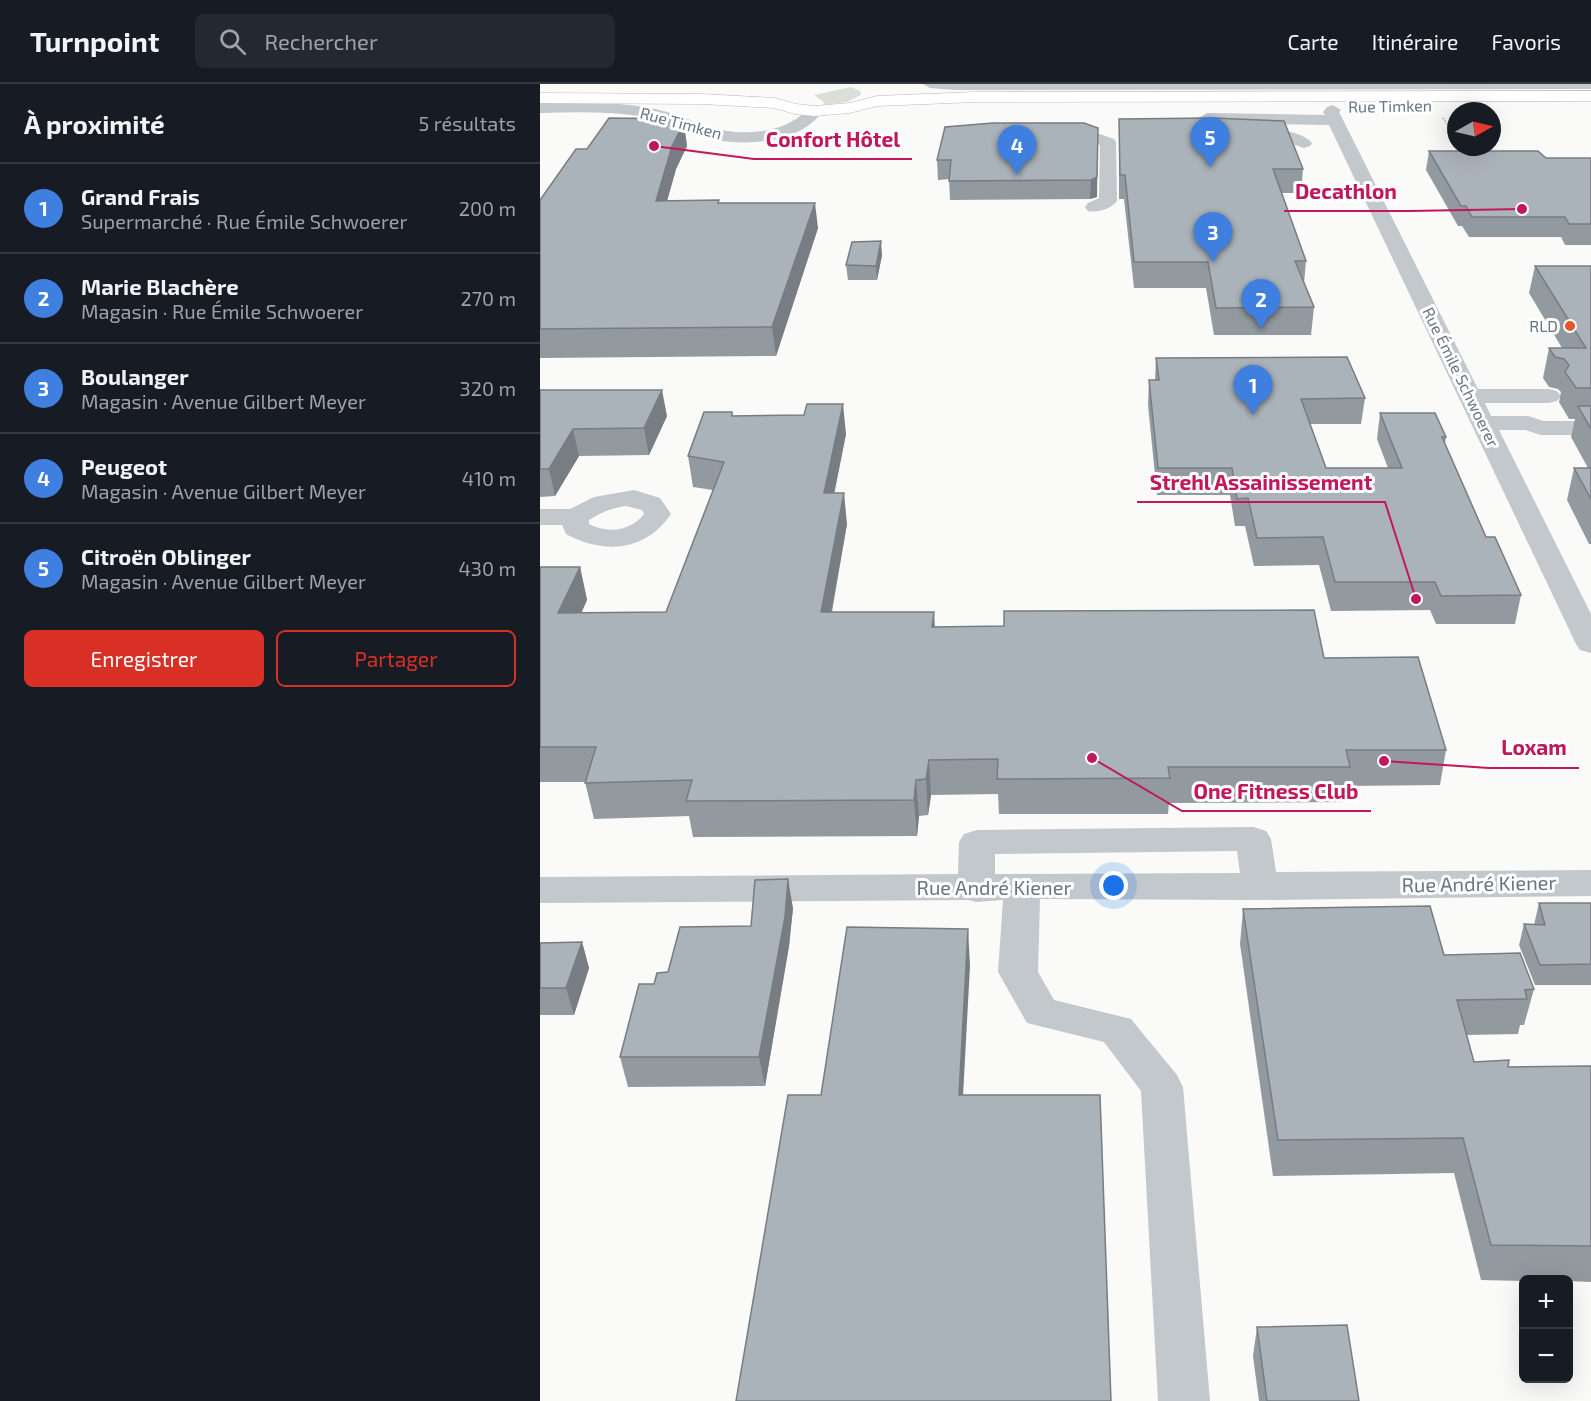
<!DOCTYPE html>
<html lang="fr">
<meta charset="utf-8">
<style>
:root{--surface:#171b24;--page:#242831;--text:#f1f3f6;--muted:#9ea1a6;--line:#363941;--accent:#d93025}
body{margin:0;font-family:"Exo 2",sans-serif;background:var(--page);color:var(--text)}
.controls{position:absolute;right:18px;bottom:18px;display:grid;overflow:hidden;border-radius:9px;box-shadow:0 6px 24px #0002}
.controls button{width:54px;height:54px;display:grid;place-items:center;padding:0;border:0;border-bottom:2px solid var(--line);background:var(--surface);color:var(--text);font:30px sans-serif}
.compass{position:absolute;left:907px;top:18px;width:54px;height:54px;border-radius:50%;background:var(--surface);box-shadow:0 6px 24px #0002;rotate:82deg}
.you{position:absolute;left:574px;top:802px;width:21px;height:21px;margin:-15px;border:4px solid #fff;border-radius:50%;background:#1a73e8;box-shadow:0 0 0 9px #1a73e833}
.badge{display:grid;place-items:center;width:39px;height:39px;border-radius:50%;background:var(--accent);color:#fff;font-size:20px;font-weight:700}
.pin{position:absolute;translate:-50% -50px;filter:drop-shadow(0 2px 3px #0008)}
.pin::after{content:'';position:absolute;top:32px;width:21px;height:18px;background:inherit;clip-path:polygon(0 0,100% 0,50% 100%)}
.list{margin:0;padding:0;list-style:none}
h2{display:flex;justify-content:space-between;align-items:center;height:78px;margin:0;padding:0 24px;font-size:26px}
h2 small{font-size:20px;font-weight:400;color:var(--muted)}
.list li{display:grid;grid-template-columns:39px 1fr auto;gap:18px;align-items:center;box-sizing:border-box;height:90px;padding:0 24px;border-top:2px solid var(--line)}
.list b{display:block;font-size:22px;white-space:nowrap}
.list p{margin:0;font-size:20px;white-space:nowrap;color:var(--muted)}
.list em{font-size:20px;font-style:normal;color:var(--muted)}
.actions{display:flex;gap:12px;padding:18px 24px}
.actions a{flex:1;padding:14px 0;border:2px solid var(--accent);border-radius:9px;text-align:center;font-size:21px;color:var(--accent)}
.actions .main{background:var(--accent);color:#fff}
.icon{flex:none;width:33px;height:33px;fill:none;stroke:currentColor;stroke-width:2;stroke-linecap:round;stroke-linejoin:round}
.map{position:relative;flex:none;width:1051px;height:1317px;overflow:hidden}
header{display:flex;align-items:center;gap:36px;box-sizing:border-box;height:84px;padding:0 30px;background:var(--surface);border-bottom:2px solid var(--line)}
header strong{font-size:28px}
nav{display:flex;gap:33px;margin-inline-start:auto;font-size:21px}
.search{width:420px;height:54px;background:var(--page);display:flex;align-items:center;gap:15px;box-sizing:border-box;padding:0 21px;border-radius:9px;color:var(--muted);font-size:22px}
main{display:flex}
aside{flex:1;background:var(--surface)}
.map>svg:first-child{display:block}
.green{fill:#dadfd7}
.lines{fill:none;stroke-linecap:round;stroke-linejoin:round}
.major-casing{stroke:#b5babe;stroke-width:1}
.path{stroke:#bbbfc2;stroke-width:2;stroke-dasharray:1.5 1.5;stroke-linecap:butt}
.minor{fill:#c3c8cc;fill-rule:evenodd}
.major{fill:#fff;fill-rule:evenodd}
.wall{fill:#929a9f}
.shaded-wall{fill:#777d82}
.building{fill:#aab3b9;stroke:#777d82;stroke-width:1.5}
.poi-dot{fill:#e4572e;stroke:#fff;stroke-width:2}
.labels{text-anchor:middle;stroke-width:6;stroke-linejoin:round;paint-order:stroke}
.far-street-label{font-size:16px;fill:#657683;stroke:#fff}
.far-poi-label{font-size:16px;fill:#657683;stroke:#fff;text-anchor:end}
.street-label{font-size:20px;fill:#657683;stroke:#fff}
.leader{fill:none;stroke:#c2185b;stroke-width:2}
.callout-dot{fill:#c2185b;stroke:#fff;stroke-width:2}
.callout-label{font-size:21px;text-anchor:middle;font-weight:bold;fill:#c2185b;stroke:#fff;stroke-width:6;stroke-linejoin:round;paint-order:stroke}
</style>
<header>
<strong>Turnpoint</strong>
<div class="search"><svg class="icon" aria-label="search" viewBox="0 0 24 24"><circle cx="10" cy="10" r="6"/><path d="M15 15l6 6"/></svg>Rechercher</div>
<nav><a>Carte</a><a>Itinéraire</a><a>Favoris</a></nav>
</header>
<main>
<aside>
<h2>À proximité<small>5 résultats</small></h2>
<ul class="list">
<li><span class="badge" style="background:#3f7fe0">1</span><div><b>Grand Frais</b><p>Supermarché · Rue Émile Schwoerer</p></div><em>200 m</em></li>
<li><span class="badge" style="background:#3f7fe0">2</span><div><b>Marie Blachère</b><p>Magasin · Rue Émile Schwoerer</p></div><em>270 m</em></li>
<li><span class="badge" style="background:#3f7fe0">3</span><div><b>Boulanger</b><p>Magasin · Avenue Gilbert Meyer</p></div><em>320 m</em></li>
<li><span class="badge" style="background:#3f7fe0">4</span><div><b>Peugeot</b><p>Magasin · Avenue Gilbert Meyer</p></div><em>410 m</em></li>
<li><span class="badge" style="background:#3f7fe0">5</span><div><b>Citroën Oblinger</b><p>Magasin · Avenue Gilbert Meyer</p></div><em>430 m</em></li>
</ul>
<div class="actions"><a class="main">Enregistrer</a><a>Partager</a></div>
</aside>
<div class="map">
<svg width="1051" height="1317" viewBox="0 0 1051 1317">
<rect width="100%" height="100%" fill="#fafaf8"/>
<!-- green -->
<path class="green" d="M311 3 320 7 321 11 307 18 283 21 284 18 274 11Z"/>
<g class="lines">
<defs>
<path id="major" d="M1051 7V17L436 18 337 22 310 29 275 32 255 30 234 24 162 20 0 19V9L162 10 235 14 256 20 275 22 310 19 337 12 436 8Z"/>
</defs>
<!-- major casing -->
<use href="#major" class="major-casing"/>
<!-- path -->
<path class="path" d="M903 34 916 53"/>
<!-- minor -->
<path class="minor" d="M383 0H1051V5L415 6 390 4Z
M0 19C37 19 74 17 110 24 153 32 175 54 222 47 235 45 249 41 260 32 266 28 268 24 275 22L283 27C257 63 197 63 158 52 141 46 125 36 106 33 71 27 35 28 0 29Z
M793 21 801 26 799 28 938 305H1009L1017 307 1021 312 1017 317 1009 319H945L951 332H988L1004 337H1051V351H1001L985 346H959L1051 530V569L1040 566 1036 560 789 41 677 39 679 46C702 46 757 40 772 59L770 62 764 64 741 56 667 54 659 34 667 29 785 31 783 28 787 23Z
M548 46 574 55 576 58 577 117C571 125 557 129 548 127L545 123 548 119 559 114 560 61 542 54 540 51 542 48Z
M94 406 120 414 131 430C106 467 65 471 26 450L22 441H0V425H30L54 413ZM86 422 102 426 104 430C91 447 68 450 49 440V436C61 428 72 424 86 422Z
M713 743 726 747 731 755 736 788 1051 786V812L720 816 500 815 498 888 514 916 591 935 637 991 643 1003 670 1317H618L601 1007 564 958 487 939 458 888 463 816 436 818 429 816 0 819V793L418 790 419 758 424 750 437 746ZM697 767 700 789 455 790V770Z"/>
<!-- major -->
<use href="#major" class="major"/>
</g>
<!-- wall -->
<path class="wall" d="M579 35 763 85 761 109H741L766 177 764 199 774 223 771 251H674L666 204H594L584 115H579Z
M143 39 147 62 136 85 127 117 179 116V119L278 144 236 272 0 274V116Z
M544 39 557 113 550 115 410 116 409 95 398 96 397 76Z
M889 67 1006 74H1051V161H1025L1021 153H929L922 142H918L886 86Z
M342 171 337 196H308L306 181Z
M995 182H1051V460H1049L1027 416 1034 384H1048L1031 353 1035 335H1029L1019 318 1021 308 1018 305 1009 303 1003 294 1009 264H1022L989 209Z
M616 274 825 314 821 340H770L786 384H848L837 355 840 329 906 353 905 360 946 453 981 511 975 540H896L890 526 791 527 779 481 714 482 705 442H695L690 411H617L608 321 609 296H615Z
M0 306 127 332 109 371 39 372 15 412 0 413Z
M192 328 193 332 306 350 294 409 307 440 292 528 395 543 784 574 906 666 900 701 807 702 805 718 629 719 628 730H459L458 710 391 711 388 731 379 732 377 752 153 753 149 732 54 735 45 698H0V483H40L47 516 41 529 126 528 173 406 153 403 148 372Z
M999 819H1051V901H995L979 861 984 840 994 841Z
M253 824 249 862 225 1002 88 1003 80 973 128 888 211 842Z
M703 825 904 871 994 905 984 941H980L978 950 926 951 934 978 968 983 1051 982V1198L1029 1197V1196H984V1197L941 1196 914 1089 733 1092 700 860Z
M42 858 49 884 34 931H0V859Z
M717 1243 819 1317H719L713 1272Z"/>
<!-- shaded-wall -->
<path class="shaded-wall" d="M142 35 143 41 144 39 147 62 136 85 120 142 116 117 132 62Z
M558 44 557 113 550 115 551 96Z
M275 119 278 144 236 272 232 243Z
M341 157 342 171 337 196 336 182Z
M122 306 127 332 109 371 104 344Z
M303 320 306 350 288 441 284 409Z
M33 345 39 372 15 412 9 385Z
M304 409 307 440 285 562 281 528Z
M40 483 47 516 26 563 18 529Z
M394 528 396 561 392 543Z
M389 676 391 711 388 731 386 695Z
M376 696 379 732 377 752 374 716Z
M248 795 253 824 249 862 225 1002 219 973Z
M428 845 430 882 421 1049 419 1011Z
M42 858 49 884 34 931 26 904Z"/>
<!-- building -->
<path class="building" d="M69 34 142 35 140 39H144L132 62 116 117 179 116 178 119H275L232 243 0 245V116L36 65H47Z
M673 34 744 37 763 85H733L766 177H755L774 223 676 224 668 178H594L585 91H580L579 35Z
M453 39H544L558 44 557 93 551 96 409 97 411 76H397L405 43Z
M889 67H998L1006 74H1051V140H1029L1025 133H932L926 122H921Z
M341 157 336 182 306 181 312 158Z
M995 182H1051V304H1036L1025 288 1029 281 1024 275 1015 273 1009 264H1046Z
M807 273 825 314 761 315 786 384H862L840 329H895L906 353H902L946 453H955L981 511 901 512 895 498H795L783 453 717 454 708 414 697 415 692 384H618L609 296H619L616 274Z
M0 306H122L104 344 33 345 9 385H0Z
M267 320H303L284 409H304L281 528H394L392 543 464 542V527L774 526 784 574 878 573 906 666H806L810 683H628L630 694 457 695 458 675 389 676 386 695 376 696 374 716 146 717 152 696 45 699 56 663H0V483H40L18 529 126 528 184 378 148 372 164 328H192V332L264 331Z
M1038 322H1051V345Z
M1034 384H1051V415Z
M248 795 245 833 219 973H80L99 900H114L117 889 128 888 140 843 211 842 215 796Z
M999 819H1051V880L1000 881 984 840 1005 841Z
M890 822 904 871 980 869 994 905 985 906 987 915 917 916 934 978 969 976 968 983 1051 982V1162L951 1161 923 1054 738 1056 703 825Z
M307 843 428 845 419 1011H560L571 1317H196L248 1011H281Z
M42 858 26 904H0V859Z
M807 1241 819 1317H727L717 1243Z"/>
<!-- markers -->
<circle class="poi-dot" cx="1030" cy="242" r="6"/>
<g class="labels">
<!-- far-street labels -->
<g class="far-street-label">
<text transform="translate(850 22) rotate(-1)" y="6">Rue Timken</text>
<text transform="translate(141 39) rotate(15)" y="6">Rue Timken</text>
<text transform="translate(921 293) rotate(64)" y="6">Rue Émile Schwoerer</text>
</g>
<!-- far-poi labels -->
<g class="far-poi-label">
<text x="1018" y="248">RLD</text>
</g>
<!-- street labels -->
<g class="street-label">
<text transform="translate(939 800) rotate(-1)" y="7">Rue André Kiener</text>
<text x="454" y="811">Rue André Kiener</text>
</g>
</g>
<!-- callouts -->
<path class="leader" d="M114 62L214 75H372M982 125L869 127H744M876 515L845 418H597M844 677L949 684H1039M552 674L642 727H831"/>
<g class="callout-dot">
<circle cx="114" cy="62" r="6"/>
<circle cx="982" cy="125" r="6"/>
<circle cx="876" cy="515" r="6"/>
<circle cx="844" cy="677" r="6"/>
<circle cx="552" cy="674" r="6"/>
</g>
<g class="callout-label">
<text x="293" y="63">Confort Hôtel</text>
<text x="806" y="115">Decathlon</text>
<text x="721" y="406">Strehl Assainissement</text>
<text x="994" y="671">Loxam</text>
<text x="736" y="715">One Fitness Club</text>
</g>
</svg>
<div class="controls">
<button>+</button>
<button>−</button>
</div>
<svg class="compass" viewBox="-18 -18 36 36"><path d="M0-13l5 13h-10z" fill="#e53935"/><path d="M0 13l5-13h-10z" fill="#9ea1a6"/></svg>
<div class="you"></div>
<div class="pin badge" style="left:713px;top:331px;background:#3f7fe0">1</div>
<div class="pin badge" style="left:721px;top:245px;background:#3f7fe0">2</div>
<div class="pin badge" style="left:673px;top:178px;background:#3f7fe0">3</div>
<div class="pin badge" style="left:477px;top:91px;background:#3f7fe0">4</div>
<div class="pin badge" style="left:670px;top:83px;background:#3f7fe0">5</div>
</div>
</main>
